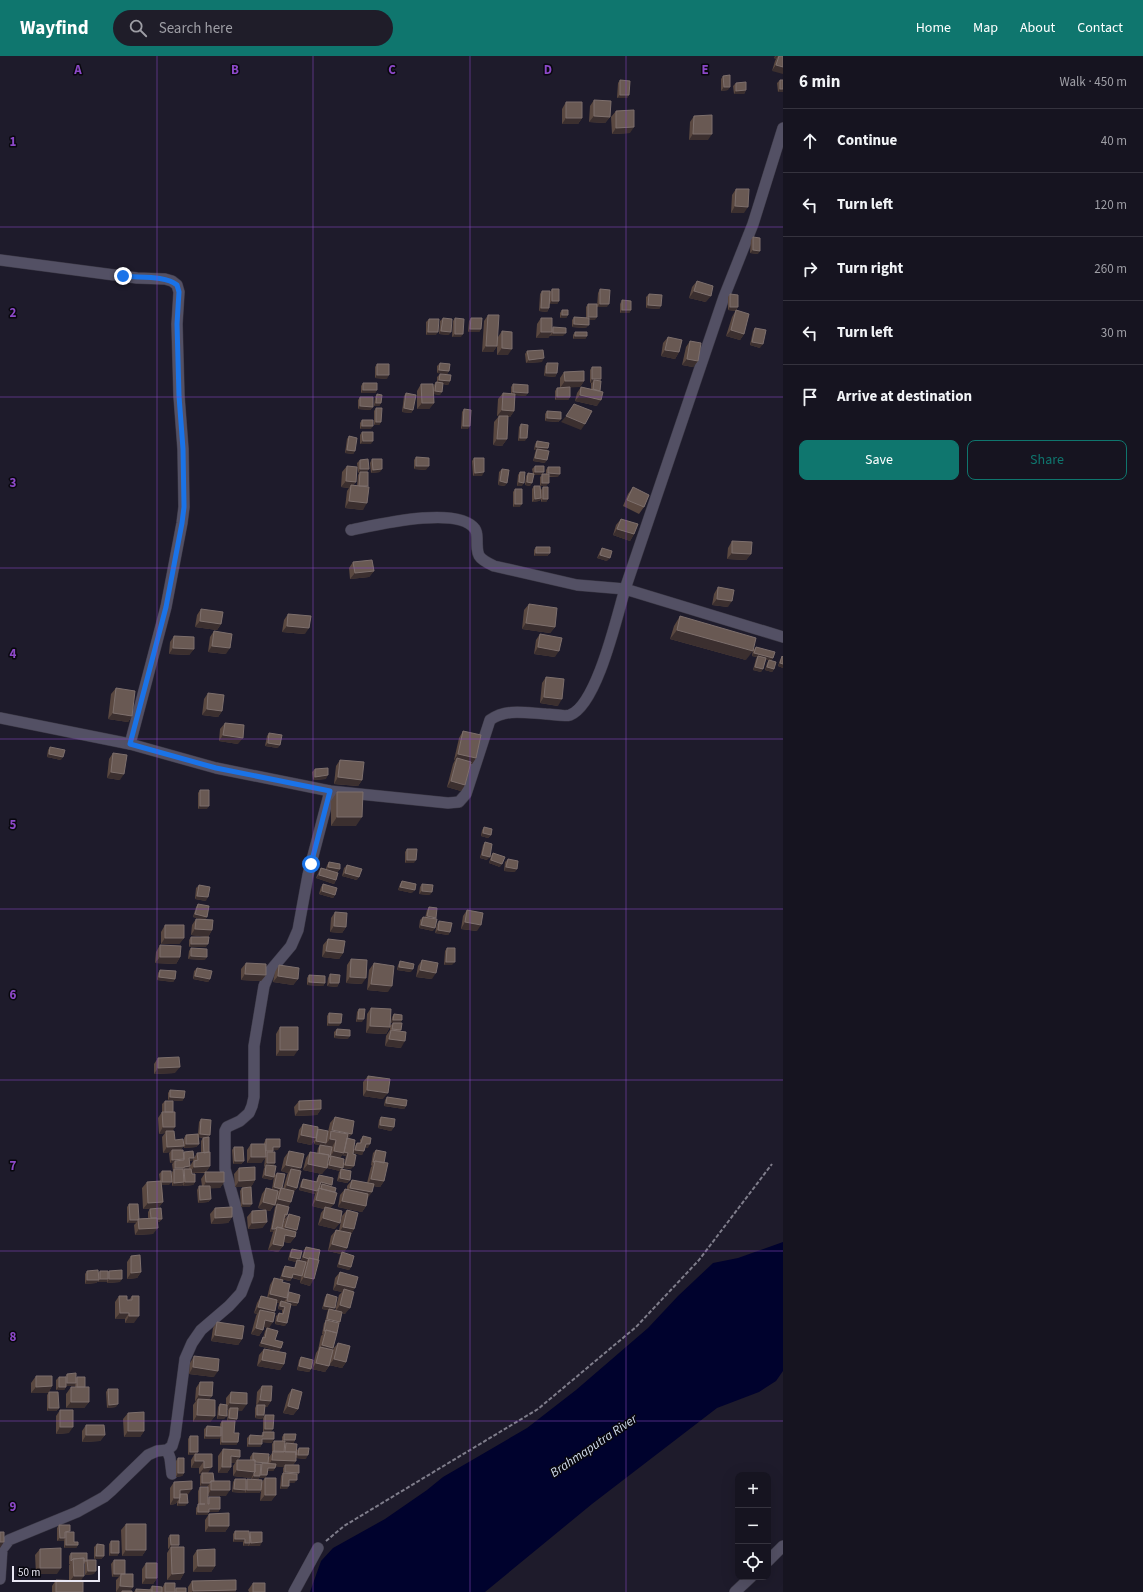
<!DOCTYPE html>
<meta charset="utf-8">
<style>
:root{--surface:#161420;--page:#1f1d29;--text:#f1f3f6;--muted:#9e9ea5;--line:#35333e;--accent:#0f766e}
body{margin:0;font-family:"Source Sans 3",sans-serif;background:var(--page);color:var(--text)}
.controls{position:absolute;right:12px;bottom:12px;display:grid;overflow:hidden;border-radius:8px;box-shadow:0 4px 16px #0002}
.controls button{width:36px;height:36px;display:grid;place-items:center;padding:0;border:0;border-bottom:1px solid var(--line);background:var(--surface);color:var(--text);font:20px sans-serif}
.scale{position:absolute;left:12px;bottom:10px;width:88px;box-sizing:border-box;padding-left:4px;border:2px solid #e9e7f3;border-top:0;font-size:11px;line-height:14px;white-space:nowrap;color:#e9e7f3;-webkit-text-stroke:3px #08070e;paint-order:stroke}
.stop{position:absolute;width:12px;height:12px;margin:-9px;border:3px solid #1a73e8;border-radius:50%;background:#fff}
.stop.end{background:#1a73e8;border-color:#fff;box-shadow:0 1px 4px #0008}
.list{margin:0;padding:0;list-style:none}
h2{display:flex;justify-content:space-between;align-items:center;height:52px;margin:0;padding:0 16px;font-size:17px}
h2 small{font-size:13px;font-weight:400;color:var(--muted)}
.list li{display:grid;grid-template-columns:26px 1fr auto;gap:12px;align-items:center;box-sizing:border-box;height:64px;padding:0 16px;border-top:1px solid var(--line)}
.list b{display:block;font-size:15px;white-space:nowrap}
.list em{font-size:13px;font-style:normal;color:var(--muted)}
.actions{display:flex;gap:8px;padding:12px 16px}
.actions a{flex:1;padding:9px 0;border:1px solid var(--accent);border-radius:8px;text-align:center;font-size:14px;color:var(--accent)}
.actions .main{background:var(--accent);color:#fff}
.icon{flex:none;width:22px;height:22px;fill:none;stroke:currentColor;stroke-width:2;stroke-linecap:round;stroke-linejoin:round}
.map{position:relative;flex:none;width:783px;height:1536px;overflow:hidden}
header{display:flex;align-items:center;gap:24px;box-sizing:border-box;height:56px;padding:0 20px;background:var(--accent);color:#fff}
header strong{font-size:19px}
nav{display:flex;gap:22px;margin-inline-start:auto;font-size:14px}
.search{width:280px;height:36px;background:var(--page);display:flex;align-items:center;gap:10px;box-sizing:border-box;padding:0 14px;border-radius:22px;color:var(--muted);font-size:15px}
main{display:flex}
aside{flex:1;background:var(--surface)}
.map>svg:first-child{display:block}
.water{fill:#00022d}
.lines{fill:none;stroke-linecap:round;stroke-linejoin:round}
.minor-casing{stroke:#3a3744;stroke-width:12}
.tertiary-casing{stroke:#3a3744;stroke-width:12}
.path{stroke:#7f7d8b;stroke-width:2;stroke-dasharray:4 2;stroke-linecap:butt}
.minor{stroke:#535064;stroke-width:11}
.tertiary{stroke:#535064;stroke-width:11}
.wall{fill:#5a4840;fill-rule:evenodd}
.shaded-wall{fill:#3b2f2f}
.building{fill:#695953;stroke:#7d6f6c}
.route{stroke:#1a73e8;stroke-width:5}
.grid{fill:none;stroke:#8c48c7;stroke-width:1;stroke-opacity:0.55}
.labels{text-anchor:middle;stroke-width:3;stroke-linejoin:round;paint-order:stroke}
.water-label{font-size:13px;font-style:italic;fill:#d0dbee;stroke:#08070e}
.grid-label{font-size:13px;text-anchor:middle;font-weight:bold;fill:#8c48c7;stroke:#08070e;stroke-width:3;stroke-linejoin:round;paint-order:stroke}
</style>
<header>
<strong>Wayfind</strong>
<div class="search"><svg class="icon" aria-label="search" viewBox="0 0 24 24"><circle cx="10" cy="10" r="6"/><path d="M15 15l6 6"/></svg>Search here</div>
<nav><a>Home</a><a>Map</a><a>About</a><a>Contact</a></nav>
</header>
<main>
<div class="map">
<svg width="783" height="1536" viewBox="0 0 783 1536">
<rect width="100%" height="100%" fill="#1e1b2b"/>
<!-- water -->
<path class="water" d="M783 1186V1315L776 1325 759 1336 717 1352 592 1448 485 1536H310L321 1505 333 1492 385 1463 427 1434 443 1421 527 1372 576 1334 648 1272 678 1240 713 1207 738 1202Z"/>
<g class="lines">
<defs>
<path id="minor" d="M0 204 137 222 165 223 172 225 177 229 179 236 177 268 179 340 183 393 184 451 182 467 166 551 130 688 0 662
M351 474C376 469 458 449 475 473 477 476 477 478 477 482 477 500 477 502 494 510L577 529 625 533
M167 1394 170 1402 172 1418
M768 1505 783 1490
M0 1523 2 1493 9 1484 77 1456 104 1441 112 1434 148 1399 157 1395 167 1394 172 1390 175 1380 185 1303 192 1287 201 1274 229 1250 241 1237 248 1219 249 1210 238 1159 225 1113V1075L227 1071 240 1065 249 1057 252 1050 254 1041V990L264 930 270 915 291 890 298 874 308 819 330 735
M294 1536 318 1492
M735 1536 751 1521"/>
<path id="tertiary" d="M625 533 724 241 753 168 783 72
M130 688 216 712 330 735 448 747 459 746 466 738 490 664C507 652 526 657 546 658 553 658 564 661 570 659 597 649 617 560 625 533L783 581"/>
</defs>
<!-- minor casing -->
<use href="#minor" class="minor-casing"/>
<!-- tertiary casing -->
<use href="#tertiary" class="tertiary-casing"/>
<!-- path -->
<path class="path" d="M326 1485 344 1470 538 1353 636 1271 699 1204 772 1108"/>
<!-- minor -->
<use href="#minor" class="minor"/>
<!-- tertiary -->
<use href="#tertiary" class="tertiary"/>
</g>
<!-- wall -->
<path class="wall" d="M775 0H783L772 15 775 5 776 3 774 2Z
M723 20 728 34 721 35V23Z
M620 24 629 39 627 42H617L618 27Z
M780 24 783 36H778L777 27Z
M736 27 746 34 744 38H734L733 30Z
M594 44 610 61 605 67 589 66 590 50Z
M566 46 582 62 578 68H562V53Z
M616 55 630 77 612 78 611 61Z
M694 60 708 84H689L690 66Z
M736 133 744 157H731L732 139Z
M753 181 758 198 750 197 751 184Z
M697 225 706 246 689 242 692 231Z
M552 233 559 245 557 248H549V252L547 256 539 255 540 238 542 235 550 236Z
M600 233 607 251H597L598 237Z
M649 238 661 250 659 253 646 252V241Z
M730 238 736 255 728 254V241Z
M622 244 631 254 629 257H620V248Z
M588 248 595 264H589L586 272 572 271V264L574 261 586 262V251Z
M562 254 568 259 566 262H560V257Z
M736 254 744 278 740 284 726 280 732 261Z
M488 259 498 281 502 275 508 299H497V290L493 296H482L484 265Z
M443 262 449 279 439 278 440 265Z
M455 262 461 281H452L453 265Z
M471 262 481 273 479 276H468L469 265Z
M541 262 552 273 553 271 563 280H550L551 278 548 282H536L537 268Z
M429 263 436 279H426V266Z
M755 272 760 292 750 289 753 275Z
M575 276 587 280 585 283H573V279Z
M668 281 679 296 675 303 661 300 663 287Z
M690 285 698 305 693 311 682 309 686 291Z
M527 295 542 306 526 307 525 298Z
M440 307 449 315 447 318 437 317V310Z
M547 307 557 317 555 321 544 320 545 310Z
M377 308 387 323 375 322V311Z
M592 311 601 323 600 325 597 350 575 345 577 337 581 331 591 333V327H592H590V314Z
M564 316 584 325 580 331H570V341L568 344H555V335L557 332H560V322Z
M440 318 450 325 448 329 443 328 440 339 434 338V347L429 353H417V335L421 328 433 332 434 329 436 326H437V321Z
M363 327 377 334 375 337H361V330Z
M513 328 526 340 515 339 514 355 510 361H508L507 383 502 390 493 389 494 366 499 360H497L498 343 503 337 511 338V331Z
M406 337 413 354 411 357 402 356 404 340Z
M377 338 381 347 379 350H374L375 341Z
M360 341 373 351 370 354 358 353V344Z
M376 352 381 366 379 369H374V355Z
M464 353 468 373H461L462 356Z
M547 355 561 363 558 366 545 365V358Z
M362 364 371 373H360V367Z
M521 368 525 385H518L519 371Z
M362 376 371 388H360V379Z
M349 380 355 395 353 398 345 397 347 383Z
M537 385 548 392 546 395 545 407 533 405 535 397 536 394H534L535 388Z
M416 401 426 414 414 413V404Z
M474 402 482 420H473L472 405Z
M372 403 380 416 371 417 370 407Z
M360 404 369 413 366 416H362L367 431 363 454 345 452 347 435 349 432 341 431 342 416 347 410 356 426 353 429 357 430 358 419 360 416 358 417 357 407Z
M535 410 543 418H546V414L548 411 558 421H549L546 430H540L541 434 543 431 548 443 546 446H541V443L539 445 532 446V433L534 430H540V421L542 419H534L530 430 525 429 526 420 528 417 533 418 532 413Z
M502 413 505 430 498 429 499 416Z
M520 416 522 430H517L518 419Z
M633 431 644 451 639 458 623 450 628 438Z
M515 433 520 451H513V436Z
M621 463 634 478 630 485 613 479 616 469Z
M732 485 751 498 746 504 727 503 728 492Z
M536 491 550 497 547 500H534V494Z
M602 492 607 505 597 502 600 495Z
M353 506 374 515 369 521 350 523 349 512Z
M718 531 728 551 712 549 714 538Z
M529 548 555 571 550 577 522 573 524 554Z
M201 553 221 568 217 574 195 571 197 559Z
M288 558 305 578 282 576 284 564Z
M680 560 746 604 670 583 674 570Z
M214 575 226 598 208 596 210 581Z
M540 578 555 601 534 598 536 584Z
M174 580 194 593 189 599 169 598 170 586Z
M756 591 773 602 771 605 774 613 772 616 765 614 767 607 769 604H766L761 616 753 614 756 603 757 601 752 600 753 594Z
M782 600 783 601V612L778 610 780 604Z
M546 621 558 650 540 647 542 627Z
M116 632 132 660 128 666 108 663 111 638Z
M208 637 222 655 218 661 202 659 204 643Z
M225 667 238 688 219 685 220 673Z
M463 675 476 702 472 708H471L465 729 461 735 447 731 453 708 455 704H454L459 682Z
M269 677 278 692 265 690 267 680Z
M50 691 61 704 47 701 48 694Z
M113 697 120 724 107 722 109 703Z
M340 704 362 724 358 730 334 728 336 710Z
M315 713 326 723 313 724 312 716Z
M200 734 207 753H198V737Z
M337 736 356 770H331V745Z
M484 771 491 779 488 782 481 780 482 774Z
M485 786 487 804 480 802 483 789Z
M407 793 414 807H405V796Z
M493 797 500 811 489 807 491 800Z
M508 803 515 816 504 815 505 806Z
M329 806 340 813 337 816H333L336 824 334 828 316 822 319 815 321 812 326 813 327 809Z
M347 809 357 824 342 820 344 812Z
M402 825 412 837 398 834 400 828Z
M323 828 335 839 333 842 319 838 321 831Z
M422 828 430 839 419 838 420 831Z
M199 829 206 845 195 843 196 832Z
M198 848 205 863 212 874 208 881 191 879 192 869 196 863H202L193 861 196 851Z
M429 851 435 863 433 875 419 872 420 864 423 861 425 862 427 854Z
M467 854 477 875 461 873 463 860Z
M335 856 346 871 342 877 330 876 331 862Z
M439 865 450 876 448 879 435 877 437 868Z
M165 869 184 882 179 888H161V876Z
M191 881 206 891H189V884Z
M328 883 343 897 339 903 322 901 323 889Z
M160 889 180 901 176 908 155 907 156 896Z
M191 892 205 904 188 903 189 895Z
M447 892 452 909H444L445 895Z
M351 903 362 928 346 927 347 909Z
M422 904 432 923 416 921 418 910Z
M400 905 411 916 397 914 398 909Z
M246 907 266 919 261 925 241 924V913Z
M374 907 388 936 367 934 369 914Z
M279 909 298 923 293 929 273 926 275 916Z
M197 912 210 923 208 926 193 923 194 915Z
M160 914 175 923 173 926 157 924 158 917Z
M330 918 339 927 337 931 327 930 328 922Z
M309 919 325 927 323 930 307 929V922Z
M371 952 390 971 386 978 366 977 367 958Z
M359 953 362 966H356L357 956Z
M329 957 339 970H327V960Z
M394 958 402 964 400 967 401 992 385 990 386 980 390 974V970L393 967H398H391L392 961Z
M280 971 294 1000H276V978Z
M337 973 348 983 334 982V976Z
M158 1002 175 1017 154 1018V1008Z
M368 1020 383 1043 363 1040V1026Z
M170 1034 184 1042 182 1045 168 1044V1037Z
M387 1041 406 1050 404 1053 384 1050 385 1044Z
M165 1045 175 1084 184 1090 180 1094 183 1097 184 1096 194 1102 197 1097H201V1085L203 1082 198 1081 199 1088 196 1091 184 1092V1082L186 1079 198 1078 199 1066 201 1063 210 1079 208 1081 210 1110 206 1116 224 1126 220 1132H210L211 1143 208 1146 198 1147 197 1134 199 1130H202L201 1123 205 1117H192L195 1126 193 1129 183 1130V1128L182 1130H172V1116L173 1115 172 1108 173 1107H170L169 1097 170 1096 163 1097 162 1081 165 1077 159 1078 158 1062 162 1056V1048ZM193 1103V1105L190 1110 189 1105H192Z
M299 1045 321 1053 317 1059 295 1060 294 1051Z
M335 1061 348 1082 353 1098 351 1113 343 1112 346 1100 342 1099 340 1102 343 1112 342 1113 350 1124 347 1127 337 1125 339 1116 340 1115 327 1112 329 1103 330 1101 332 1091 325 1089 330 1067Z
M381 1061 394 1071 391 1075 378 1072 379 1064Z
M303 1068 317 1074 326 1087 324 1090 330 1101 322 1118 303 1114 306 1102 310 1096 317 1097 318 1092 320 1089 314 1088V1085L311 1089 297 1086 299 1074Z
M363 1080 368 1092 365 1091 362 1099 353 1097 355 1090 357 1087H360V1084Z
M266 1083 278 1094H273V1096L275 1107 273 1110 272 1124 262 1122 264 1112 265 1111H264L265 1102 261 1107H247V1094L251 1088H264V1087Z
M234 1091 244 1105 241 1108H233L232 1094Z
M376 1094 384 1107V1125L380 1131 373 1130 367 1142 366 1150 362 1156 338 1151 340 1139 345 1133H347V1130L352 1124 367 1127 371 1111 372 1110 371 1109 373 1097Z
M289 1095 299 1115 297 1132 294 1135 288 1151 287 1159 285 1162 282 1172 284 1164 289 1158 297 1174 296 1176 295 1181 290 1187 284 1186 283 1190 278 1196 268 1194 273 1176H270L275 1151 276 1150 274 1149 270 1155 258 1152 262 1138 266 1132 272 1133 274 1120 277 1117 282 1132 283 1133 287 1119 288 1117 281 1115 284 1102Z
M239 1112 255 1124 251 1131H235L234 1118Z
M162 1115 169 1129H162L163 1146 158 1152 143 1153 142 1132 147 1126 160 1125 159 1118Z
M319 1119 332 1129 331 1130V1152L335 1173 318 1169 321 1157 324 1153 312 1150 315 1138 299 1134 301 1126 303 1123 316 1126 317 1122Z
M242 1132 250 1151H241L240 1135Z
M129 1148 139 1163 148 1162V1156L150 1153 162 1163 159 1166H157L153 1178 135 1179 134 1169 136 1167H127V1151Z
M215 1152 232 1161 228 1167 211 1168 210 1158Z
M347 1154 354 1173 350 1180 347 1192 343 1197 351 1211 349 1214 337 1211 340 1200 341 1198 328 1195 331 1180 336 1174H339L342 1160Z
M252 1155 267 1166 262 1172 248 1173 247 1161Z
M306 1191 320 1194 310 1230 300 1227 301 1221 300 1224 292 1222 290 1225 280 1223 283 1213 285 1210 294 1212 296 1206 288 1204 290 1196 292 1193 299 1204 301 1205 304 1194Z
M131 1200 141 1216 137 1222 127 1223V1206Z
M87 1215 98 1217 100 1215 108 1216 109 1215 120 1226 107 1227V1225L106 1226H98V1225L96 1227 85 1228V1218Z
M340 1216 353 1235 345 1258 342 1257 332 1294 329 1310 325 1316 312 1313 316 1297 318 1294 321 1280 323 1278H322L324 1267 325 1266 327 1257 328 1254 322 1253 325 1241 327 1238 333 1254 335 1255 339 1239 342 1236 333 1234 335 1222Z
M274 1222 282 1226 287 1239 289 1236 298 1247 296 1250 291 1249 285 1270 275 1268 276 1260 279 1257 282 1258V1254L278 1253 279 1247H277L275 1255 273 1257 269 1272 264 1271 263 1274 259 1280 251 1278 256 1260 257 1258 254 1257 257 1247 261 1240 267 1242 270 1229Z
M119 1240 127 1244H129L132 1240 134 1267H125V1263H115V1246Z
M217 1266 242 1283 238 1289 211 1285 213 1272Z
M267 1272 281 1292 279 1295 259 1290 261 1285 263 1282 265 1275Z
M338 1287 346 1306 342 1312 329 1309 333 1293Z
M264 1293 284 1308 280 1314 257 1310 259 1299Z
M194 1300 214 1321 189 1318 190 1307Z
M301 1301 311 1313 309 1316 297 1314 299 1304Z
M67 1318 76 1322 77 1321 85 1331 89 1346 84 1352H66V1338L71 1331H75V1329L74 1330H66V1331L64 1334H56V1324L59 1321H65Z
M36 1320 52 1330 48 1337H31V1327Z
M200 1326 212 1340 209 1343 215 1360 210 1366H193V1349L196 1345H195L196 1332Z
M262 1330 271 1345 267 1351H265L264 1359 262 1363 255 1362V1352L256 1350 257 1336Z
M108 1333 116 1351 107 1352 106 1336Z
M292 1333 298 1353 293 1359 283 1357 288 1339Z
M49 1336 59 1352 56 1355H47V1339Z
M231 1336 242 1355 238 1354 237 1363 235 1366 234 1377 238 1386 236 1389H220V1381L219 1383H204V1373L207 1370 220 1371V1368L222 1365H227L228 1355V1354H227L224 1363H217L218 1351 220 1348 226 1349V1342Z
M60 1354 69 1377 56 1378V1360Z
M128 1357 144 1375 140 1381H124L123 1363Z
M265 1359 271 1376H263V1362Z
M86 1369 105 1379 100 1385 82 1386V1375Z
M263 1376 272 1387 262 1386V1388L260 1391H247V1382L250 1379 261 1380Z
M284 1378 295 1384 293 1388 296 1395 299 1392 306 1403 296 1402V1399V1405L293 1409 297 1420 294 1427H289L287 1433H280L281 1420 283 1417V1412L284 1411 275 1410V1412L273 1415H267L258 1423H251L252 1420 251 1422 233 1420V1410L235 1407H231V1411L227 1417H218V1400L223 1393 240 1401 238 1404H250V1401L253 1397 269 1401 272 1397V1388L274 1385H282V1381Z
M190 1380 196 1398H212L208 1417 214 1425 226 1440H208V1443L209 1441 220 1453 218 1456H209L207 1459H196V1452L198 1449V1435L200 1431H207L208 1430H200V1420L201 1418H199V1412H191V1404L194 1399H188V1383Z
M178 1402 184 1417 182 1420 176 1421V1405Z
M265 1422 276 1439 271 1445H260L261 1435 259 1437H245V1436L244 1437 232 1436 233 1426 235 1423 246 1425 247 1423 261 1427Z
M174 1426 188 1439 185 1450H177V1446L175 1448 170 1449V1432Z
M209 1458 229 1470 225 1476H205V1464Z
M126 1468 146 1494 142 1500H122L121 1474Z
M59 1469 69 1476 74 1486 78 1489 76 1492H64V1484L63 1485H57V1472Z
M235 1475 249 1478 250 1476 260 1490H248V1489L247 1490H243V1486H233V1478Z
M170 1479 179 1489 178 1491 184 1517 180 1524H167V1497L170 1492 168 1493V1482Z
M111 1485 119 1497 117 1500H109V1488Z
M97 1488 104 1500 101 1503H94V1491Z
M40 1493 57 1518H36L35 1499Z
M197 1494 215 1510 211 1516H193V1500Z
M71 1497 87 1505V1504L94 1518 85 1519V1507L84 1508 81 1524 83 1536H52V1530L56 1524H69V1509L70 1508H69V1500Z
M114 1504 125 1518 133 1531 129 1535 132 1536H116V1524L119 1521H112L111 1508Z
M146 1507 157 1522 153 1528H142V1513Z
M192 1525 236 1534 235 1536H188V1531Z
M165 1527 175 1534 176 1532 186 1536H134L136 1533 149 1534 152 1530 162 1532Z
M253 1527 265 1536H249L248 1534Z"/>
<!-- shaded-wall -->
<path class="shaded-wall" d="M776 0H778L776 3 774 2Z
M776 9 783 11V18L772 15Z
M724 31H730L728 34 721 35Z
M780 33H783V36H778Z
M746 34 744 38H734L736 35Z
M620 39H629L627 42H617Z
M594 60 610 61 605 67 589 66Z
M566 62H582L578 68H562Z
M634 71 630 77 612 78 616 72Z
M693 78H712L708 84H689Z
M735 150 748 151 744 157H731Z
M753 194 760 195 758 198 750 197Z
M694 235 711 240 706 246 689 242Z
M552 245H559L557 248H549Z
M600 248H609L607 251H597Z
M648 249 661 250 659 253 646 252Z
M730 251H738L736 255 728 254Z
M541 252H549L547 256 539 255Z
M622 254H631L629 257H620Z
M562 259H568L566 262H560Z
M588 261H597L595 264H586Z
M574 268 589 269 586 272 572 271Z
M470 273H481L479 276H468Z
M731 274 744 278 740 284 726 280Z
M441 275 451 276 449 279 439 278Z
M428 276H438L436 279H426Z
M541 276H552L548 282H536Z
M553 277H566L563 280H550Z
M455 278H463L461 281H452Z
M575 280H587L585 283H573Z
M752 286 763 288 760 292 750 289Z
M486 290H497L493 296H482Z
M502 292 512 293 508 299H497Z
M665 294 679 296 675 303 661 300Z
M544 302 542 306 526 307 529 304Z
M687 303 698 305 693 311 682 309Z
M439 314 449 315 447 318 437 317Z
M546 317H557L555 321 544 320Z
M377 319H389L387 323 375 322Z
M592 323H601L599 326 594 324 592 327H590Z
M439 324 450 325 448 329 437 327Z
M565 325H584L580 331 560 332Z
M363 334H377L375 337H361Z
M435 335 442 336 440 339 433 338Z
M513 336 528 337 526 340 511 339Z
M580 339 601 344 597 350 575 345Z
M557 341H570L568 344H555Z
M376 347H381L379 350H374Z
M422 347H434L429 353H417Z
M360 350 373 351 370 354 358 353Z
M404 352 413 354 411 357 402 356Z
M502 354 514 355 510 361 497 360Z
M566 360 585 368 581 374 561 366Z
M547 362 561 363 558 366 545 365Z
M376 366H381L379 369H374Z
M362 370H373L371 373H360Z
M463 370H470L468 373H461Z
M520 382H527L525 385H518Z
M497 383H507L502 390 493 389Z
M363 385H373L371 388H360Z
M536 391 548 392 546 395 534 394Z
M347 394 355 395 353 398 345 397Z
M535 402 547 404 545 407 533 405Z
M416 410H429L426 414 414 413Z
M360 413H369L366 416 358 417Z
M382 413 380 416 371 417 373 414Z
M484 416 482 420H473L475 417Z
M535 416H544L542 419H533Z
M548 417 560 418 558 421 545 420Z
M346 425 356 426 351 432V429L349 432 341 431Z
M500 425 507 427 505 430 498 429Z
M519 426 524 427 522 430H517Z
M527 426 532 427 530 430 525 429Z
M542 427H549L546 430H540Z
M541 442 539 445 532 446 535 443Z
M543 443H548L546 446H541Z
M349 445 367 447 363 454 345 452Z
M515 448H522L520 451H513Z
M617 473 634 478 630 485 613 479Z
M536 497H550L547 500H534Z
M732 497 751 498 746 504 727 503Z
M600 499 610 502 607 505 597 502Z
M374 515 369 521 350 523 355 517Z
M717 543 732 545 728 551 712 549Z
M200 565 221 568 217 574 195 571Z
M526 567 555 571 550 577 522 573Z
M287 570 309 572 305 578 282 576Z
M677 574 753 595 746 604 670 583Z
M212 590 230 592 226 598 208 596Z
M538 591 559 595 555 601 534 598Z
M173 592 194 593 189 599 169 598Z
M754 597 773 602 771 605 758 602V600L757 601 752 600Z
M780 607 783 608V612L778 610Z
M755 611 763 613 761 616 753 614Z
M767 611 774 613 772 616 765 614Z
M544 641 562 643 558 650 540 647Z
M207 653 222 655 218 661 202 659Z
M113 657 132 660 128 666 108 663Z
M223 679 243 682 238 688 219 685Z
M268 687 280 689 278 692 265 690Z
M49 698 63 701 61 704 47 701Z
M458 698 476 702 472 708 456 705 457 702 455 704H454Z
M111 716 124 718 120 724 107 722Z
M328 719 326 723 313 724 315 721Z
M338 721 362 724 358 730 334 728Z
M451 725 465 729 461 735 447 731Z
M200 750H209L207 753H198Z
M337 761H362L356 770H331Z
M483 777 491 779 488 782 481 780Z
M482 799 490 801 487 804 480 802Z
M407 804H416L414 807H405Z
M491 804 502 808 500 811 489 807Z
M328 811 340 813 337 816 326 815Z
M506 811 517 813 515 816 504 815Z
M345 817 359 821 357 824 342 820Z
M319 819 336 824 334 828 316 822Z
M400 831 415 834 412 837 398 834Z
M322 835 335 839 333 842 319 838Z
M422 835 432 836 430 839 419 838Z
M197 840 208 841 206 845 195 843Z
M195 858 207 861 205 864 193 861Z
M427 860 436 862 434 865 425 864Z
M465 866 481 869 477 875 461 873Z
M421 869 435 872 433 875 419 872Z
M334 870 346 871 342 877 330 876Z
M195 873 212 874 208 881 191 879Z
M438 874 450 876 448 879 435 877Z
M165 882H184L179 888H161Z
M191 888H208L206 891H189Z
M326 895 343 897 339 903 322 901Z
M191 900 207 901 205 904 188 903Z
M160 901H180L176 908 155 907Z
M446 906H455L452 909H444Z
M399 911 413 913 411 916 397 914Z
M420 914 436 917 432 923 416 921Z
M245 918 266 919 261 925 241 924Z
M195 920 210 923 208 926 193 923Z
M278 920 298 923 293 929 273 926Z
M159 921 175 923 173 926 157 924Z
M350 921 366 922 362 928 346 927Z
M309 926 325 927 323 930 307 929Z
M330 927H339L337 931 327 930Z
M371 928 392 930 388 936 367 934Z
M358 963H364L362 966H356Z
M393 964H402L400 967H391Z
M329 967H341L339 970H327Z
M370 970 390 971 386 978 366 977Z
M336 979 350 980 348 983 334 982Z
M389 983 405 985 401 992 385 990Z
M280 994H298L294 1000H276Z
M180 1011 175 1017 154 1018 158 1012Z
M367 1034 388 1037 383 1043 363 1040Z
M170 1041 184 1042 182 1045 168 1044Z
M386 1047 406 1050 404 1053 384 1050Z
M321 1053 317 1059 295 1060 299 1054Z
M380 1069 394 1071 391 1075 378 1072Z
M163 1071H175L171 1077 166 1075 165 1077 159 1078Z
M332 1074 352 1078 347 1084 331 1075Z
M200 1078 210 1079 208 1082 198 1081Z
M301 1079 316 1082 311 1089 297 1086Z
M330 1083 336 1084 332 1091 325 1089Z
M316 1085 326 1087 324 1090 314 1088Z
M186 1088H199L196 1091 184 1092Z
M366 1088H370L368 1092 364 1091Z
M184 1090 179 1096 172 1094 170 1096 163 1097 167 1091Z
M273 1091H280L278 1094 271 1095Z
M355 1094 364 1095 362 1099 353 1097Z
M334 1095 344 1096 348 1097 346 1100 342 1099 340 1103 331 1100 330 1101Z
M251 1101H266L261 1107H247Z
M189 1102H194L192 1105H187Z
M184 1103 181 1106 175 1105 173 1107H170L172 1104Z
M235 1105H244L241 1108H233Z
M267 1107H275L273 1110 266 1109 265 1111H264Z
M308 1108 327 1112 322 1118 303 1114Z
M286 1109 301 1112 297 1118 291 1113 288 1117 281 1115Z
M329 1109 343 1112 340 1115 327 1112Z
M345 1109 354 1110 351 1113 343 1112Z
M190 1110 188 1114H174L175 1112 184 1111Z
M210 1110 206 1116 189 1117 194 1111Z
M265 1119 274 1121 272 1124 262 1122Z
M340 1122 350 1124 347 1127 337 1125Z
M371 1123 384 1125 380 1131 367 1129Z
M255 1124 251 1131H235L239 1125Z
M162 1126H172L169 1129H160Z
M184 1126 182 1130H172L174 1127Z
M185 1126H195L193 1129 183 1130Z
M206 1126H224L220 1132 202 1133Z
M321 1126 332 1129 329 1132 322 1128 321 1130 318 1129Z
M287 1129 297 1132 292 1138 283 1136Z
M274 1131 280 1133 278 1136 271 1134Z
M301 1131 317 1135 315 1138 299 1134Z
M350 1132 372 1136 368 1142 346 1138Z
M211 1143 208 1146 198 1147 200 1144Z
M278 1143 291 1146 287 1153 277 1148 276 1150 274 1149 270 1155 258 1152 263 1146 274 1149Z
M316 1144 334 1148 329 1154 325 1151 324 1153 312 1150Z
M342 1145 366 1150 362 1156 338 1151Z
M163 1146 158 1152 143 1153 148 1147Z
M243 1148H252L250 1151H241Z
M232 1161 228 1167 211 1168 215 1162Z
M323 1162 340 1167 335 1173 318 1169Z
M162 1163 159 1166 148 1167 151 1164Z
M130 1164H138L136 1167H127Z
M267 1166 262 1172 248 1173 252 1167Z
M285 1171 297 1174 293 1180 281 1178Z
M343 1171 354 1173 350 1180 338 1177Z
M158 1172 153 1178 135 1179 139 1173Z
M272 1173H275L273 1176H270Z
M285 1179 295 1181 290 1187 281 1185Z
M273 1188 283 1190 278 1196 268 1194Z
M332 1188 347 1192 343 1198 342 1196 341 1198 328 1195Z
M290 1201 300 1203 298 1206 297 1204 296 1206 288 1204Z
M303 1201 308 1203 306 1206 301 1205Z
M339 1208 351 1211 349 1214 337 1211Z
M141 1216 137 1222 127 1223 131 1217Z
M293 1218 302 1220 300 1224 291 1221Z
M282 1220 292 1222 290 1225 280 1223Z
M304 1221 314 1223 310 1230 300 1227Z
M100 1223H108L106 1226H98Z
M109 1223H122L120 1226 107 1227Z
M87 1224H99L96 1227 85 1228Z
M337 1228 355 1232 351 1238 344 1233 342 1236 333 1234Z
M270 1238 287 1242 282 1248 281 1245 279 1247 266 1244Z
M287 1245 298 1247 296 1250 285 1248Z
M340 1249 350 1252 345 1258 335 1256Z
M280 1250 285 1251 282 1254 278 1253Z
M324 1250 335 1252 332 1255 322 1253Z
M258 1251 275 1255 271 1261 260 1254 257 1258 254 1257Z
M120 1257H129L125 1263H115Z
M129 1260H139L134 1267H125Z
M327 1263 340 1266 337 1269 326 1264 325 1266Z
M265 1264 273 1266 269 1272 261 1270Z
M277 1265 287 1267 285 1270 275 1268Z
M256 1272 263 1274 259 1280 251 1278Z
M215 1279 242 1283 238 1289 211 1285Z
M261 1287 281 1292 279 1295 259 1290Z
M322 1289 333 1292 329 1298 320 1292Z
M334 1303 346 1306 342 1312 329 1309Z
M262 1304 284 1308 280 1314 257 1310Z
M316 1307 329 1310 325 1316 312 1313Z
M299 1310 311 1313 309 1316 297 1314Z
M193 1311 218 1315 214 1321 189 1318Z
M67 1327H76L74 1330H65Z
M52 1330 48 1337H31L36 1331Z
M59 1331H66L64 1334H56Z
M199 1339 212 1340 207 1346 198 1343 196 1345H195Z
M260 1344 271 1345 267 1351 257 1350V1349L256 1350Z
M71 1346H89L84 1352H66Z
M230 1347 247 1348 242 1355 230 1354V1352L228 1354 225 1353Z
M118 1348 116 1351 107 1352 109 1349Z
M288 1350 298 1353 293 1359 283 1357Z
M49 1352H59L56 1355H47Z
M197 1359 215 1360 210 1366H193Z
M219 1359 227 1360 224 1363H217Z
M257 1359H264L262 1363 255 1362Z
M229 1362 237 1363 235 1366 227 1365Z
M60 1371H73L69 1377 56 1378Z
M265 1373H273L271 1376H263Z
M128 1375H144L140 1381H124Z
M86 1379H105L100 1385 82 1386Z
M206 1380H221L219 1383H204Z
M262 1383H274L272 1387 260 1386Z
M284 1384H295L293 1388 281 1387Z
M222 1386H238L236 1389H220Z
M249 1388H262L260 1391H247Z
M190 1396H198L196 1399 195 1398 194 1399H188Z
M298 1399H308L306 1403 296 1402Z
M231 1400 240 1401 237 1405V1404L235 1407H227Z
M272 1404 296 1405 291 1411 285 1409 284 1411 268 1410Z
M195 1405H204L199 1412H191Z
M252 1406 268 1407 266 1410 262 1407 260 1410Z
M212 1411 207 1418 202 1417 201 1418H199L204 1412Z
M222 1411H231L227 1417H218Z
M268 1412H275L273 1415H265Z
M237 1414 255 1416 251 1422 233 1420Z
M285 1416 299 1417 297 1420 283 1419Z
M178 1417H184L182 1420 176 1421Z
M261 1419H267L265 1422H259L258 1423H251L254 1420H260Z
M289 1424H297L294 1427H287Z
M202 1427H210L208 1430H200Z
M282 1430H289L287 1433H280Z
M192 1433 187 1440H179L180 1434Z
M234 1433 246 1434 244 1437 232 1436Z
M211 1434H230L226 1440H207Z
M247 1434H261L259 1437H245Z
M265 1439H276L271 1445H260Z
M174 1442H180L175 1448 170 1449Z
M179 1447H188L185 1450H177Z
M209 1453H220L218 1456H207Z
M198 1456H209L207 1459H196Z
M209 1470H229L225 1476H205Z
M60 1482H65L63 1485H57Z
M235 1483H245L243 1486H233Z
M0 1486H4L0 1492Z
M262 1486 260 1490H248L251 1487Z
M245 1487H250L247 1490H243Z
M66 1489H78L76 1492H64Z
M171 1489H179L177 1492 171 1491 170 1492 168 1493Z
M126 1494H146L142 1500H122Z
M111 1497H119L117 1500H109Z
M96 1500H104L101 1503H94Z
M198 1510H215L211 1516H193Z
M40 1512H61L57 1518H36Z
M88 1515H96L94 1518 85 1519Z
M184 1517 180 1524H167L172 1518Z
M114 1518H121L119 1521H112Z
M74 1520H84L80 1526H69Z
M146 1522H157L153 1528H142Z
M120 1530 133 1531 129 1536 122 1535 121 1536H116Z
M236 1534 235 1536H192L193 1535Z"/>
<!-- building -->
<path class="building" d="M779 0H783V11L776 9Z
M730 19V31H724L723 20Z
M620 24 630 25 629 39H620Z
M780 24H783V33H780Z
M746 26V34L736 35V27Z
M594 44 611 45 610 61 594 60Z
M566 46H582V62H566Z
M634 54V71L616 72V55Z
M712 59V78H693L694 60Z
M736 133H749L748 151 735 150Z
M753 181 760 182V195L753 194Z
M697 225 713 230 711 240 694 235Z
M552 233H559V245H552Z
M600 233 610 234 609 248H600Z
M542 235H550L549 252H541Z
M649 238 662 239 661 250 648 249Z
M730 238 738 239V251H730Z
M622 244 631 245V254H622Z
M588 248H597V261H588Z
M562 254H568V259H562Z
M736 254 749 258 744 278 731 274Z
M488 259H499L497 290H486Z
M574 261 589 262V269L574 268Z
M443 262 452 263 451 276 441 275Z
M455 262 464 263 463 278H455Z
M471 262H482L481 273H470Z
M541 262H552V276H541Z
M429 263H439L438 276H428Z
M553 271 566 272V277H553Z
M755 272 766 274 763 288 752 286Z
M502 275 512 276V293L502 292Z
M575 276H587V280H575Z
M668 281 682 284 679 296 665 294Z
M690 285 701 287 698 305 687 303Z
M543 294 544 302 529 304 527 295Z
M440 307 450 308 449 315 439 314Z
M547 307H558L557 317H546Z
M377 308H389V319H377Z
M592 311H601V323H592Z
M584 315V325H565L564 316Z
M440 318 451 319 450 325 439 324Z
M594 324 601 325 600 335 593 333Z
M436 326 443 327 442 336 435 335Z
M363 327H377V334H363Z
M421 328H433L434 347H422Z
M513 328 528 329V337L513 336Z
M570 331V341H557V332Z
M581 331 603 336 601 344 580 339Z
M406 337 416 339 413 354 404 352Z
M503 337 515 338 514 355 502 354Z
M377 338 382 339 381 347H376Z
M360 341H373V351L360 350Z
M574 348 592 355 585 368 566 360Z
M376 352H382L381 366H376Z
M464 353 471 354 470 370H463Z
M547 355 561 356V363L547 362Z
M499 360H508L507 383H497Z
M362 364H373V370H362Z
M521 368 528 369 527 382H520Z
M362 376H373V385H363Z
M349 380 357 382 355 395 347 394Z
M537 385 549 387 548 392 536 391Z
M537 393 549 395 547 404 535 402Z
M416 401 429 402V410H416Z
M474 402H484V416L475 417Z
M368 403 369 413H360V404Z
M372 403H382V413L373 414Z
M347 410 357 411 356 426 346 425Z
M535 410H544V416H535Z
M548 411H560V418L548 417Z
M502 413 509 414 507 427 500 425Z
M360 416H368V430H359Z
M520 416H525L524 427 519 426Z
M528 417 534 418 532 427 527 426Z
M542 418H549V427H542Z
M351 429 369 431 367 447 349 445Z
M534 430H540L541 442 535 443Z
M543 431H548V443H543Z
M633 431 649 439 644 451 627 444Z
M515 433H522V448H515Z
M621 463 638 468 634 478 617 473Z
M732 485 752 486 751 498 732 497Z
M536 491H550V497H536Z
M602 492 612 495 610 502 600 499Z
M372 504 374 515 355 517 353 506Z
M718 531 734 534 732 545 717 543Z
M529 548 557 552 555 571 526 567Z
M201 553 223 556 221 568 200 565Z
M288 558 311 560 309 572 287 570Z
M680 560 756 582 753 595 677 574Z
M214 575 232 578 230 592 212 590Z
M540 578 562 582 559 595 538 591Z
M174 580 194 581V593L173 592Z
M756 591 775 596 773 602 754 597Z
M758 600 766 602 763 613 755 611Z
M782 600 783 601V608L780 607Z
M769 604 776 606 774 613 767 611Z
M546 621 564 623 562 643 544 641Z
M116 632 135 635 132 660 113 657Z
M208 637 224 639 222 655 207 653Z
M225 667 244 669 243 682 223 679Z
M463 675 481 679 476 702 458 698Z
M269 677 282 679 280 689 268 687Z
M50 691 65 694 63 701 49 698Z
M113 697 127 699 124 718 111 716Z
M457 702 471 706 465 729 451 725Z
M340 704 364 706 362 724 338 721Z
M328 712V719L315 721V713Z
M200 734H209V750H200Z
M337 736H363L362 761H337Z
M484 771 492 773 491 779 483 777Z
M485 786 492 788 490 801 482 799Z
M407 793H417L416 804H407Z
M493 797 505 801 502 808 491 804Z
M508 803 518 805 517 813 506 811Z
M329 806 340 808V813L328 811Z
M347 809 362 813 359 821 345 817Z
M321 812 338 817 336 824 319 819Z
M402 825 416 828 415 834 400 831Z
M323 828 337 832 335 839 322 835Z
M422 828 433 829 432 836 422 835Z
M199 829 210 831 208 841 197 840Z
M198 848 209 850 207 861 195 858Z
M429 851 437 852 436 862 427 860Z
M467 854 483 857 481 869 465 866Z
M335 856 347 857 346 871 334 870Z
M423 861 437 863 435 872 421 869Z
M196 863 213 864 212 874 195 873Z
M439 865 452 867 450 876 438 874Z
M165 869H184V882H165Z
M191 881H209L208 888H191Z
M328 883 345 885 343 897 326 895Z
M160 889 181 890 180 901H160Z
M191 892 207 893V901L191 900Z
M447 892H455V906H446Z
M351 903 367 904 366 922 350 921Z
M422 904 438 907 436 917 420 914Z
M400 905 414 908 413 913 399 911Z
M246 907 266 908V919L245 918Z
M374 907 394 910 392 930 371 928Z
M279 909 299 912 298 923 278 920Z
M197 912 212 915 210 923 195 920Z
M160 914 176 915 175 923 159 921Z
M330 918 340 919 339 927H330Z
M309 919 325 920V927L309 926Z
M371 952 391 953 390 971 370 970Z
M359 953H365L364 963H358Z
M329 957 342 958 341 967H329Z
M394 958 402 959V964H393Z
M393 967H402L401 974 392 973Z
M280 971H298V994H280Z
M337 973 350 974V980L336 979Z
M391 974 406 976 405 985 389 983Z
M179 1001 180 1011 158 1012V1002Z
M368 1020 390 1023 388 1037 367 1034Z
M170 1034 185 1035 184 1042 170 1041Z
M387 1041 407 1044 406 1050 386 1047Z
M321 1044V1053L299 1054V1045Z
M165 1045H173V1056H165Z
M162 1056H175V1071H163Z
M335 1061 354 1065 352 1078 332 1074Z
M381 1061 395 1063 394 1071 380 1069Z
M201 1063 211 1064 210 1079 200 1078Z
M303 1068 318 1071 316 1082 301 1079Z
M318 1073 328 1075 326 1087 316 1085Z
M166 1075H174L175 1084 183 1083 184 1090 167 1091Z
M331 1075 348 1078 344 1097 334 1095 336 1084 330 1083Z
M198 1078 199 1088H186V1079Z
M363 1080 371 1082 370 1088H366L364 1095 355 1094 357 1087H361Z
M209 1081V1096L204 1097 203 1082Z
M347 1082 355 1084 353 1098 356 1099 354 1110 345 1109 348 1097 344 1096Z
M266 1083H280V1091H273V1095H266Z
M251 1088H265L266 1101H251Z
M320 1089 332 1091 330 1101H329V1099L319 1097Z
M234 1091H243L244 1105H235Z
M172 1094H183L184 1103 172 1104Z
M376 1094 386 1096 384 1107 375 1105 374 1106H373Z
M193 1095 194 1102H189L190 1110 184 1111V1112H175V1105L184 1104V1096Z
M289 1095 304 1098 301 1112 286 1109Z
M210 1096V1110L194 1111V1105L198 1104 197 1097Z
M267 1096H275V1107H267Z
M310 1096 329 1099 327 1112 308 1108Z
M331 1100 344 1103 343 1112 329 1109Z
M375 1105 388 1107 384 1125 371 1123Z
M266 1109 276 1110 274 1121 265 1119Z
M255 1111V1124L239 1125V1112Z
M174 1113H183L184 1126 174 1127Z
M184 1113H191L192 1118H195V1126H185Z
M291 1113 301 1115 297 1132 287 1129Z
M341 1113 351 1115 350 1124 340 1122Z
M162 1115H171L172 1126H162Z
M205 1116H224V1126H206Z
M277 1117 285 1118 282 1132H281V1133L274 1131Z
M319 1119 333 1122 332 1129 321 1126 319 1132 317 1135 301 1131 303 1123 317 1126Z
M352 1124 374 1128 372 1136 350 1132Z
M161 1125 163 1146 148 1147 147 1126Z
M322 1128 336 1132 335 1136 321 1133Z
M199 1130H210L211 1143 200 1144Z
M251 1131 252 1148H243L242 1132Z
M266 1132 278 1135 275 1149 263 1146Z
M281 1132 294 1135 291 1146 278 1143Z
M319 1132 337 1137 334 1148 316 1144Z
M345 1133 368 1138 366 1150 342 1145Z
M129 1148H138L139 1163 138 1164H130Z
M277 1148 289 1151 287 1159 285 1158 282 1172 277 1171 275 1173H272Z
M232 1151V1161L215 1162V1152Z
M325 1151 342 1155 340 1167 323 1162Z
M161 1152 162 1163H157V1162H151L150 1153Z
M266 1154 267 1166 252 1167V1155Z
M347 1154 358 1157 354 1173 343 1171Z
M289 1158 300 1161 297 1174 285 1171Z
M157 1162 158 1172 139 1173 138 1163Z
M277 1171 296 1176 295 1181 285 1179 283 1190 273 1188Z
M336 1174 351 1177 347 1192 332 1188Z
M306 1191 320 1194 318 1204 309 1202V1203L303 1201Z
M292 1193 302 1195 300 1203 290 1201Z
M342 1196 354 1200 351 1211 339 1208Z
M140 1199 141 1216 131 1217V1200Z
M309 1202 319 1204 314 1223 304 1221Z
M297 1204 306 1206 302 1220 293 1218 292 1222 282 1220 285 1210 295 1212Z
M98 1214 99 1224H87V1215Z
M122 1214V1223H109V1215Z
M100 1215H108V1223H100Z
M340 1216 358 1221 355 1232 337 1228Z
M274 1222 283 1224 282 1226 290 1228 287 1242 270 1238Z
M344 1233 354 1236 350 1252 340 1249Z
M289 1236 300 1239 298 1247 287 1245Z
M327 1238 337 1241 335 1252 324 1250Z
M119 1240H127V1244H132V1240H139V1260H129V1257H120Z
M261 1240 277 1244 275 1255 258 1251Z
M281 1245 291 1248 287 1267 277 1265 279 1257 283 1258 285 1251 280 1250Z
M329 1253 342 1256 340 1266 327 1263Z
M260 1254 275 1257 273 1266 265 1264 263 1274 256 1272Z
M326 1264 339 1267 337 1277 326 1274 325 1275H324Z
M217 1266 244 1270 242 1283 215 1279Z
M267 1272 278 1275 275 1284 283 1286 281 1292 261 1287 263 1281 265 1282Z
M326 1274 337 1277 333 1292 322 1289Z
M338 1287 350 1290 346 1306 334 1303Z
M320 1291 333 1294 329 1310 316 1307Z
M264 1293 286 1297 284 1308 262 1304Z
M194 1300 219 1303 218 1315 193 1311Z
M301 1301 313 1304 311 1313 299 1310Z
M76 1317V1327H67V1318Z
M36 1320H52V1330L36 1331Z
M59 1321H66V1331H59Z
M77 1321H85V1331H77Z
M200 1326H213L212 1340 199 1339Z
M262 1330H272L271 1345 260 1344Z
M71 1331H89V1346H71Z
M108 1333H118V1348L109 1349Z
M292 1333 302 1336 298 1353 288 1350Z
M49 1336H58L59 1352H49Z
M231 1336 247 1337V1348L230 1347Z
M198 1343 215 1344V1360L197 1359Z
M220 1348 227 1349V1360L219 1359Z
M257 1349H265L264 1359H257Z
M230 1352H238L237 1363 229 1362Z
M60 1354H73V1371H60Z
M144 1356V1375H128V1357Z
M265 1359H274L273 1373H265Z
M222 1365H235L234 1377H239L238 1386H222Z
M86 1369H104L105 1379H86Z
M207 1370 221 1371V1380H206Z
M263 1376H274V1383H262V1388H249L250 1379 263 1380Z
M284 1378H296L295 1384H284Z
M190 1380H198V1396H190Z
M274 1385H285L284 1396H274Z
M286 1387 297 1388 296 1399V1396H285Z
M299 1392H309L308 1399H298Z
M223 1393 240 1394V1401L231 1400V1411H222Z
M273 1395 296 1396V1405L272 1404Z
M253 1397 269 1398 268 1407 255 1406V1404H253Z
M195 1398H212V1411L204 1412V1405H195Z
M178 1402H184V1417H178Z
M237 1404H255V1416L237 1414Z
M262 1407 276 1408 275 1412H268L267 1419H261Z
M255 1408H261L260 1420H254V1417L255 1416Z
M285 1409H299V1417L285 1416Z
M202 1417H213L214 1425H211L210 1427H202Z
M283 1417 297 1418V1424H289V1430H282Z
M265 1422H276V1439H265Z
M235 1423H246V1434L234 1433Z
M247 1423 262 1424 261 1434H247Z
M192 1425V1433L180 1434V1442H174V1426Z
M211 1425H230V1434H211Z
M200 1431H208V1448H209V1441H220V1453H209V1456H198V1448H205H200Z
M180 1438H187L188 1447H179Z
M229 1457V1470H209V1458Z
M126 1468H146V1494H126Z
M59 1469H70V1475L65 1476V1482H60Z
M235 1475H249L250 1487H245V1483H235Z
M0 1476H4V1486H0Z
M66 1476H74V1486H78V1489H66Z
M250 1476H262V1486L251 1487Z
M170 1479H179V1489H171Z
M111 1485H119V1497H111Z
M97 1488 104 1489V1500H96Z
M171 1491H184V1517L172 1518Z
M61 1492V1512H40V1493Z
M215 1493V1510H198L197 1494Z
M71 1497H87V1505H84V1502L73 1503 71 1505Z
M84 1502V1520H74L73 1503Z
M87 1504H96V1515H88Z
M114 1504H125V1518H114Z
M146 1507H157V1522H146Z
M121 1518H133V1531L120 1530Z
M56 1524 83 1525V1536H56Z
M236 1524V1534L193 1535 192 1525Z
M165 1527H175V1536H165Z
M253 1527H265V1536H253Z
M152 1530 162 1531V1536H152Z
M176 1532H186V1536H176Z
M136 1533 152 1534V1536H136Z
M122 1535H132V1536H122Z"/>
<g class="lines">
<!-- route -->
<path class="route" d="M123 220C139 222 165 219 177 229L179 236 177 268 179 340 183 393 184 451 182 467 166 551 130 688 216 712 330 735 311 808"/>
</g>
<!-- grid -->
<path class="grid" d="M157 0V1536M313 0V1536M470 0V1536M626 0V1536M0 171H783M0 341H783M0 512H783M0 683H783M0 853H783M0 1024H783M0 1195H783M0 1365H783"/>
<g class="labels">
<!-- water labels -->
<g class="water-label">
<text transform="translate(593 1389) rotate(-34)" y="5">Brahmaputra River</text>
</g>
</g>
<g class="grid-label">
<text x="78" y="18">A</text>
<text x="235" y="18">B</text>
<text x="392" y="18">C</text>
<text x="548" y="18">D</text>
<text x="705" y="18">E</text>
<text x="13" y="90">1</text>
<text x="13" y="261">2</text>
<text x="13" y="431">3</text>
<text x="13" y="602">4</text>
<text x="13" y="773">5</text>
<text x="13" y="943">6</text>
<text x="13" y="1114">7</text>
<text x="13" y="1285">8</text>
<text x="13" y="1455">9</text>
</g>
</svg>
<div class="controls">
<button>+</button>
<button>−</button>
<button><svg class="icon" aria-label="locate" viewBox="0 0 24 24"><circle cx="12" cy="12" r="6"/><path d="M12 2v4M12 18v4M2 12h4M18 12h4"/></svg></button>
</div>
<div class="scale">50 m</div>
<div class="stop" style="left:311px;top:808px"></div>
<div class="stop end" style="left:123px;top:220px"></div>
</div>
<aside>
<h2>6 min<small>Walk · 450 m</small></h2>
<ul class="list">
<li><svg class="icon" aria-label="ahead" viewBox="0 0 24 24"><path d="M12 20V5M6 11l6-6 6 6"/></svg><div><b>Continue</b></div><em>40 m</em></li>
<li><svg class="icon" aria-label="left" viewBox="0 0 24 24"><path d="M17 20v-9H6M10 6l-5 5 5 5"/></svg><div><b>Turn left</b></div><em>120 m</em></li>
<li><svg class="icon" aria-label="right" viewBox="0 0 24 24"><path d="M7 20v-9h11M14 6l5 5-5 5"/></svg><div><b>Turn right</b></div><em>260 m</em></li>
<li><svg class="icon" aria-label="left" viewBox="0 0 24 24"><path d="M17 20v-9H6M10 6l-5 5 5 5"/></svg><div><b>Turn left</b></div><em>30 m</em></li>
<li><svg class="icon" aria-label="arrive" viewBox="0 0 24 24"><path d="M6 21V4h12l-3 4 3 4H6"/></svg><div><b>Arrive at destination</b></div></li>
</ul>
<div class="actions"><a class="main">Save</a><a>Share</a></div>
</aside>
</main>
